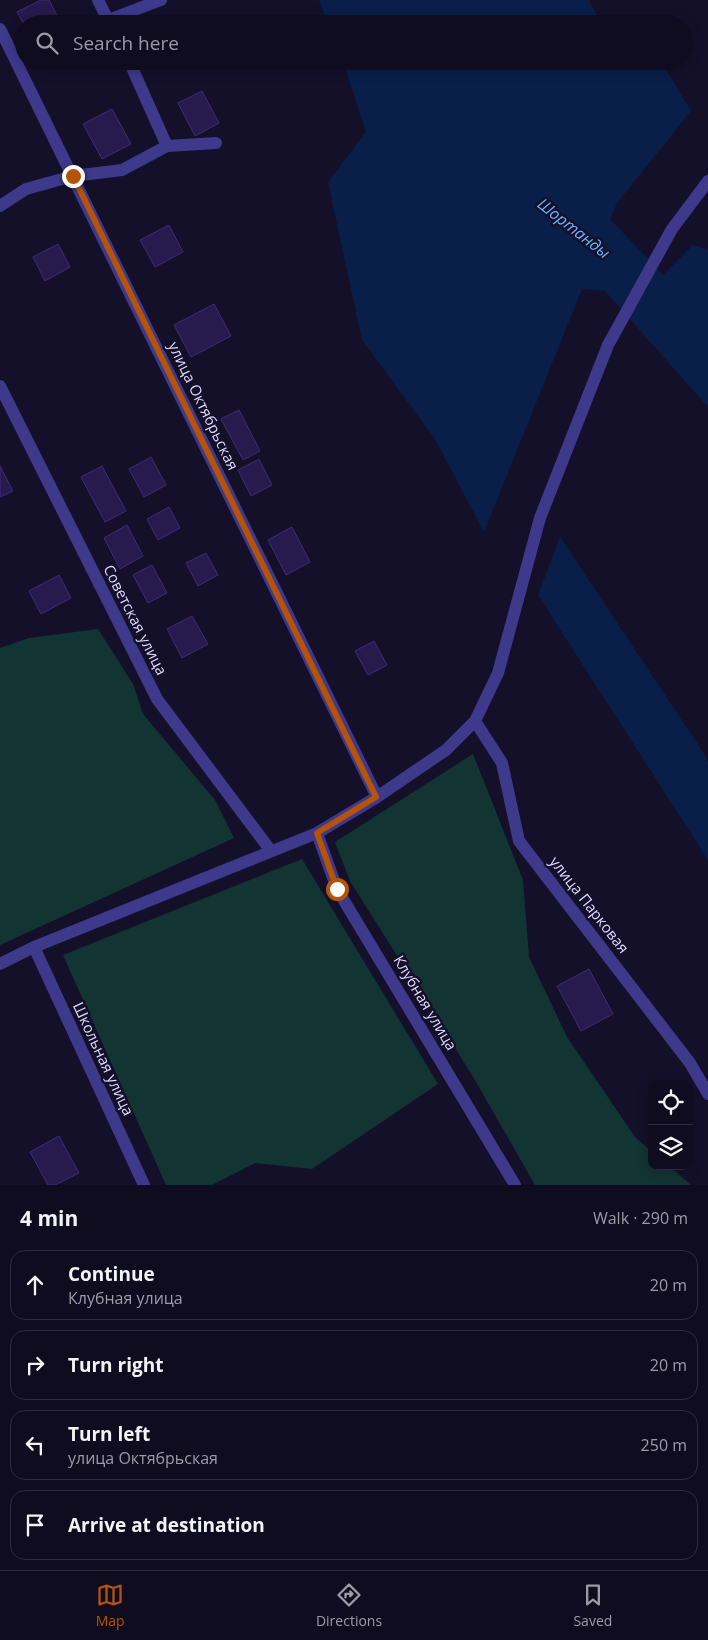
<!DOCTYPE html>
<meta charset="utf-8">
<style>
:root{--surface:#100c20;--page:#191529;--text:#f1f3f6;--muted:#9c9ba5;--line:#302c3e;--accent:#b45309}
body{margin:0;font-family:"Open Sans",sans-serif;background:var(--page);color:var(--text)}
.controls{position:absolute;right:15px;bottom:15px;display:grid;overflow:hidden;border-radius:10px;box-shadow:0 2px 12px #0003}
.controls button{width:45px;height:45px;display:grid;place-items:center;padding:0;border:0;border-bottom:1px solid var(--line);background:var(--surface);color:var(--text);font:25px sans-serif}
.stop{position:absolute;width:15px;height:15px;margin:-11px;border:4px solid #b45309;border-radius:50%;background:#fff}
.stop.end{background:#b45309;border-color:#fff;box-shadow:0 1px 5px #0008}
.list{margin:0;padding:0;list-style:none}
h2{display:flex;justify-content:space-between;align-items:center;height:65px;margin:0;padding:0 20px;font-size:21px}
h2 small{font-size:16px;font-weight:400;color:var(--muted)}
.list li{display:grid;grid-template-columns:32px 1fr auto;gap:15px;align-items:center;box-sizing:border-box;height:70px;margin:0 10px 10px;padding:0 10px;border:1px solid var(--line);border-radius:15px}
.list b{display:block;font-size:19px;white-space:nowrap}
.list p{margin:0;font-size:16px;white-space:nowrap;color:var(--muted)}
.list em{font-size:16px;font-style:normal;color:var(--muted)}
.icon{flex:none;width:28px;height:28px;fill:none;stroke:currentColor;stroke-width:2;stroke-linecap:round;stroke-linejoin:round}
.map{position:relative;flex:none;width:708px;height:1185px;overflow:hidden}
.search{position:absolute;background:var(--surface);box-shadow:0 2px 12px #0003;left:15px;right:15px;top:15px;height:55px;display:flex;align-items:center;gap:12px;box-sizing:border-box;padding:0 18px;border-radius:28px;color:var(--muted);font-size:19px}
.sheet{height:385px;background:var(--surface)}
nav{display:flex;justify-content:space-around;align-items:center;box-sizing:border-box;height:70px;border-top:1px solid var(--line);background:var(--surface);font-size:14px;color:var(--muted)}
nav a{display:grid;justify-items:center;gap:2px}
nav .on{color:var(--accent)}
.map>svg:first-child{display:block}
.green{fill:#123534}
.water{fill:#091f4a}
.building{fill:#261b4c;stroke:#3d2c79}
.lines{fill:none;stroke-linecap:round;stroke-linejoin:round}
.minor{stroke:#3e398b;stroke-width:12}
.route{stroke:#b45309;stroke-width:6}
.labels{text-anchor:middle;stroke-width:5;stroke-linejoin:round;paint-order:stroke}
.street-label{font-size:15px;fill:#ded9ff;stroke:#15102a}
.water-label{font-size:16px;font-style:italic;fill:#67b5ff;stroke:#15102a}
</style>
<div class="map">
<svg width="708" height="1185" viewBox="0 0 708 1185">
<rect width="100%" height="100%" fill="#15102a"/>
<!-- green -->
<path class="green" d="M98 629 133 684 143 714 215 800 234 838 0 945V648L29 638Z
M473 754 523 880 529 957 567 1037 635 1137 652 1152V1166H669L691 1185H535L472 1075 350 881 335 842Z
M302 859 438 1084 312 1169 255 1163 212 1185H166L63 955Z"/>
<!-- water -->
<path class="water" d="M319 0H589L601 24H328Z
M343 61H661L691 111 617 203 610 219 663 275 693 245 708 250V407L605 291 582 289 484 532 435 439 362 340 328 182 366 132Z
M560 537 705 755 708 762V860L538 595Z"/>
<!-- building -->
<path class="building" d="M41 0H49L61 24H24L17 12Z
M202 91 219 123 195 136 178 103Z
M112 109 131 144 102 159 83 124Z
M169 225 183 252 155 267 140 240Z
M58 244 70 267 45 281 33 257Z
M214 304 231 336 191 357 174 325Z
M239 410 260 451 243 460 221 419Z
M151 457 166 485 144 497 129 469Z
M259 459 272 485 251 496 238 470Z
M0 466 13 491 0 497Z
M102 466 126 511 105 522 81 477Z
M169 507 180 528 158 540 147 519Z
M127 525 143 556 120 569 104 538Z
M292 527 310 562 286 575 268 540Z
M206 553 218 575 198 586 186 563Z
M152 565 167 593 148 603 133 575Z
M59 575 71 598 41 614 29 591Z
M192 616 208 644 182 658 167 629Z
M374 641 387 665 368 675 355 651Z
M589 969 613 1014 581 1031 557 986Z
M59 1136 79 1173 55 1185H48L30 1152Z"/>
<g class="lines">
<!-- minor -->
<path class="minor" d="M98 0 110 24
M108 20 161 0
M0 29 377 797
M129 61 167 146
M0 206 26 189 73 176 122 170 167 146 216 143
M0 386 157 699 271 851
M475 721 502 763 519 841 690 1063 708 1094
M317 833 337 889 515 1185
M34 947 144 1185
M0 964 34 947 317 833 377 797 446 750 475 721 498 673 540 518 608 345 672 229 708 181"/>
</g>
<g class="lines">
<!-- route -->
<path class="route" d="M73 176 376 797 317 833 337 889"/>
</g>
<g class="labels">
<!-- street labels -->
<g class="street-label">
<text transform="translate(203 406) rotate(64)" y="5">улица Октябрьская</text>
<text transform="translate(135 620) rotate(63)" y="5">Советская улица</text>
<text transform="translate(589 905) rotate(52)" y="5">улица Парковая</text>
<text transform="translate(425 1003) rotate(59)" y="5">Клубная улица</text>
<text transform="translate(103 1059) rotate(65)" y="5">Школьная улица</text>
</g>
<!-- water labels -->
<g class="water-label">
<text transform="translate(574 228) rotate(38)" y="6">Шортанды</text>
</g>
</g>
</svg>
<div class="controls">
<button><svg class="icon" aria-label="locate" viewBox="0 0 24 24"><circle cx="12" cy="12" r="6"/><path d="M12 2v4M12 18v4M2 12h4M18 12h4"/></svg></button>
<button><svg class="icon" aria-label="layers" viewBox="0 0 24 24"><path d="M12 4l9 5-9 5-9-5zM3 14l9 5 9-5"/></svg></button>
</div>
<div class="stop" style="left:337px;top:889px"></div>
<div class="stop end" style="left:73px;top:176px"></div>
<div class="search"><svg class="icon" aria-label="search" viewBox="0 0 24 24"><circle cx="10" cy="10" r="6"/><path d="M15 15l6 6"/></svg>Search here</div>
</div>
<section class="sheet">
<h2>4 min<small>Walk · 290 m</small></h2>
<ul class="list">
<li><svg class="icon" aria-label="ahead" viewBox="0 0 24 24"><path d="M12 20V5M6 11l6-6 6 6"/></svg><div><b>Continue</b><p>Клубная улица</p></div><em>20 m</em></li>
<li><svg class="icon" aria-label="right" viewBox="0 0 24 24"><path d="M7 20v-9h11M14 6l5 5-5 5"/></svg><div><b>Turn right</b></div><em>20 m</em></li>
<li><svg class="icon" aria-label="left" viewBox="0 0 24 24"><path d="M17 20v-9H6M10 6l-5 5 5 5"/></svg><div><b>Turn left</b><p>улица Октябрьская</p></div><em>250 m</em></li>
<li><svg class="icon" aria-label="arrive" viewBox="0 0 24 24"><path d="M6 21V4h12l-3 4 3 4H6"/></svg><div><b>Arrive at destination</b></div></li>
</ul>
</section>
<nav>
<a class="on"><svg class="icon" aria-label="map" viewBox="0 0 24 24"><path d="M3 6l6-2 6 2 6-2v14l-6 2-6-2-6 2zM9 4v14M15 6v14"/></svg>Map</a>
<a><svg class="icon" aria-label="directions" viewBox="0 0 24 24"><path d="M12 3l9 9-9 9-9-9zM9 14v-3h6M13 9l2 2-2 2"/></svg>Directions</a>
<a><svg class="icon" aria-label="saved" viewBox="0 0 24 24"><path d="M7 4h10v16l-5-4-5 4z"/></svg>Saved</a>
</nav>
